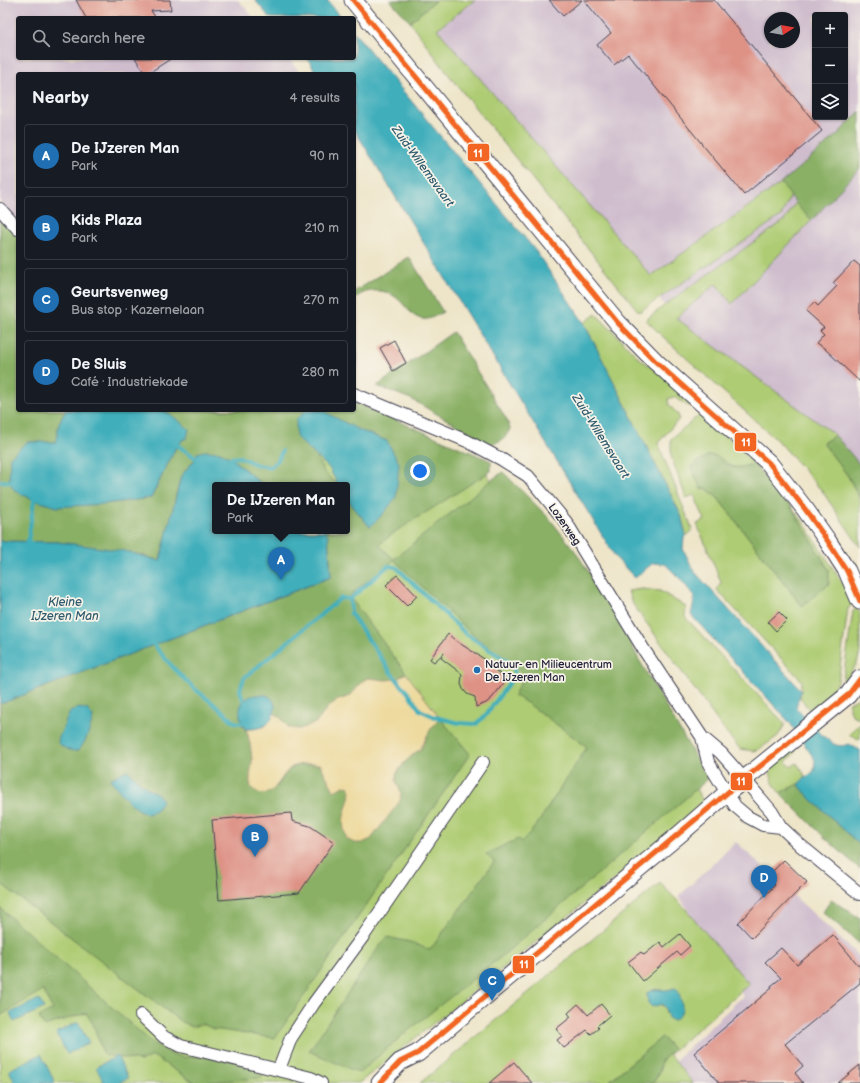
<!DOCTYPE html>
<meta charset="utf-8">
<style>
:root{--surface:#171b24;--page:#242831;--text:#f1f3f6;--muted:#9ea1a6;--line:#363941;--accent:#1f6fb2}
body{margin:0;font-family:"Balsamiq Sans",sans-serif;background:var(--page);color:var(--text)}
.controls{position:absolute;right:12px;top:12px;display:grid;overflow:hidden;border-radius:4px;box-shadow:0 1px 3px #0004}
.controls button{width:36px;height:36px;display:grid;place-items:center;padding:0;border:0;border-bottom:1px solid var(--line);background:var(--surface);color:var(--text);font:20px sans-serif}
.compass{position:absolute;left:764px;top:12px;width:36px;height:36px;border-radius:50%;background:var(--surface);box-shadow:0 1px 3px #0004;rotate:79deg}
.you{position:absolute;left:420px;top:471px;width:14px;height:14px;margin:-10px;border:3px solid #fff;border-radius:50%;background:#1a73e8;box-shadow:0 0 0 6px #1a73e833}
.badge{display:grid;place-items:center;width:26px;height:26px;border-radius:50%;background:var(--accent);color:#fff;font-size:13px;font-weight:700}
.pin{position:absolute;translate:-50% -33px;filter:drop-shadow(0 1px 2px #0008)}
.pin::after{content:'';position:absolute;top:21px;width:14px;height:12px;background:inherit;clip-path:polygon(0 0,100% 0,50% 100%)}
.popup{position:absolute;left:212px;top:482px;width:138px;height:52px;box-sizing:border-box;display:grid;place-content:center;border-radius:4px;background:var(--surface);filter:drop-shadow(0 1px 3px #0005);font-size:13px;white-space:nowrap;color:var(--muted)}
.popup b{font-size:15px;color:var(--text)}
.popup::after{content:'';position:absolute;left:50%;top:100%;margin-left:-8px;border:8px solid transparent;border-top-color:var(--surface)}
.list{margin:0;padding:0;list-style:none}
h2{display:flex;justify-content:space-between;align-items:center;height:52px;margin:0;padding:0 16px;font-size:17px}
h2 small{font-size:13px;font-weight:400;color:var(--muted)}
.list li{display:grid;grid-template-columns:26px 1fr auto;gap:12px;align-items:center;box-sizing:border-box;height:64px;margin:0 8px 8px;padding:0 8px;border:1px solid var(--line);border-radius:4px}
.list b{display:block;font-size:15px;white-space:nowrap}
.list p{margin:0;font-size:13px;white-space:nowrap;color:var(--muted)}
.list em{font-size:13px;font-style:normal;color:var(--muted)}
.icon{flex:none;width:22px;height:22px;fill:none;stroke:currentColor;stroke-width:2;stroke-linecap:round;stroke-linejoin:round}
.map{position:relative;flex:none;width:860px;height:1083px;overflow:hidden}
.search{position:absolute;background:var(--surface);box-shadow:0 1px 3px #0004;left:16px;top:16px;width:340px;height:44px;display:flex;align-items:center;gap:10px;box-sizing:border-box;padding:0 14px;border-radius:4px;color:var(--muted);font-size:15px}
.panel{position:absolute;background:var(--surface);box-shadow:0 1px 3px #0004;left:16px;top:72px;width:340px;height:340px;border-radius:4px}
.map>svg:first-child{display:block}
.industrial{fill:#cfbdce;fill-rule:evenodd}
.green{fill:#aecc73;stroke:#687757;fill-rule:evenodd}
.forest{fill:#8ab065;stroke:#566950;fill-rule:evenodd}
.sand{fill:#eeda9e;stroke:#887e6c}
.water{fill:#3faebb;stroke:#30687b}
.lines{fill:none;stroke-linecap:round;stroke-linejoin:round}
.stream{stroke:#3faebb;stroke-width:4}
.building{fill:#de9286}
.street-casing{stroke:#413f50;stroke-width:14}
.secondary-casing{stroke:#413f50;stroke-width:19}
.street{stroke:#fff;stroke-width:12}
.secondary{stroke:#fff;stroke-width:17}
.bus-1-casing{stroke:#f7f3e8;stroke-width:8}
.bus-1{stroke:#f26522;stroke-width:5}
.poi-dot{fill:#1f6fb2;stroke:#f7f3e8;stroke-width:1.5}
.labels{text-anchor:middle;stroke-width:3.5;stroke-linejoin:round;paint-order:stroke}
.street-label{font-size:11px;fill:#22223b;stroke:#f7f3e8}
.poi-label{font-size:11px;fill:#22223b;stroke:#f7f3e8;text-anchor:start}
.water-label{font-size:12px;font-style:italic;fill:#2e5a6e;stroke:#f7f3e8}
.line-badge{stroke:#f7f3e8;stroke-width:1.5}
.badge-label{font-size:11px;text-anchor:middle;font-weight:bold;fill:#fff}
</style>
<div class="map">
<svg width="860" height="1083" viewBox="0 0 860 1083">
<rect width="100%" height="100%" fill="#f7f3e8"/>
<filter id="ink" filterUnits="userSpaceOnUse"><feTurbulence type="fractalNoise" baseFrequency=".025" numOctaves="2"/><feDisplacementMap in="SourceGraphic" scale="8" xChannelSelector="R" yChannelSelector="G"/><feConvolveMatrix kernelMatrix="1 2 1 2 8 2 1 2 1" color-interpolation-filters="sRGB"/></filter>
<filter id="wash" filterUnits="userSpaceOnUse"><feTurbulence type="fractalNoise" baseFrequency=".012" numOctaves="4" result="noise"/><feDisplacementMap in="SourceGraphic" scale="16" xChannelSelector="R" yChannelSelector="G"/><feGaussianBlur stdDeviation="0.9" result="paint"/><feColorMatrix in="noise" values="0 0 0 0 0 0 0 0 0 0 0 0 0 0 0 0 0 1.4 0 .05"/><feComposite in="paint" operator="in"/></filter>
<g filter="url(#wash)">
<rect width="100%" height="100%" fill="#eee5c9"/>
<!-- industrial -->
<path class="industrial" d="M0 0H238L254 18H18V58H288L301 74H18V222L0 203Z
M471 0H860V466L676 319 436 29ZM815 15H845V117H815ZM770 18H794V42H770Z
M736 842 860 957V1083H680L667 1068 743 996 679 896Z"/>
<!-- green -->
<path class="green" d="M436 0H475L437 29 651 276 781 183 791 195 781 216 639 312 445 70 410 22Z
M796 202 812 220 732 304 716 284 676 318 835 435 823 443 848 476 860 499V547L822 491 782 445 659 333 646 320 670 301 785 220Z
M0 234 18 410H344L483 468 639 692 706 806 359 1083H0ZM215 485H347V531H215Z
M596 314 640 359 657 371 693 403 690 407 674 397 668 399 669 405 678 414 679 419 658 443 692 529 691 532 686 536 681 515 584 323Z
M706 414 754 464C740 467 735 471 723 460L706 488 717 497 802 606 829 570 790 505 802 520 855 603 848 608 838 682 813 715 800 697 802 681 717 590 721 582 697 524 705 520 694 495 686 498 671 456V439L699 415Z
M642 589 660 591 686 607 685 617 785 724 778 736 758 750 753 751 740 749 727 734 632 603 628 591Z
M857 608 860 614V652L857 663 842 686 853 611Z
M860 698V719L852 715 848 703Z
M860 723V740L849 734Z
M794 747 795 752 786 762 791 767 797 763 806 777 798 784 780 793C774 786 771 780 770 770Z
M660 883 684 907 749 984 674 1050 662 1037 607 1083H420ZM674 988 666 1013 665 1007 648 999 647 993 657 989 664 991Z
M669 1054 693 1083H652C659 1076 661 1071 661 1061Z"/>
<!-- forest -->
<path class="forest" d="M390 0H436L410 22Z
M860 111V168L812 220 801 210 781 183 836 136Z
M0 210 18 227V410H66L59 423 56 442H27L104 504 151 498 177 445 170 414 161 410H354V402L491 461V471L395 532 379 545 394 559 494 478 503 472 549 518 575 551 619 618 638 658 708 779 507 952 404 1034 359 1073 309 1051 376 951 387 937 410 942 430 950 494 862 486 854 518 839 522 842 538 823 587 747 530 705 514 695 525 675 473 635 394 560 349 596 406 673 397 679 385 680 369 678 364 680 350 696 336 701 328 707 317 722 309 726 299 729 289 728 280 717 274 713V703L241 723C250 734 251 747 252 761L277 787C291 765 294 764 320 764L334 790 344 785 350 787V791L371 839 401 793 396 781V774L404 763 416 752 420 750 430 730 440 718 470 754 275 1038 213 1029 203 1024 192 1027 180 1021 0 883V704L331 577 328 535 325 531H347V499L370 527 385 512 387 441 359 430 296 437 315 454 324 472 338 485H263L231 458H196L181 476 160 561 142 555 58 542 0 541ZM127 771 147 788 155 793 161 801C159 809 155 810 148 814 131 808 122 792 110 779Z
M409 257 443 312C437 315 430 320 423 319 406 318 402 288 373 291 366 291 360 294 354 299V292Z
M453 332 507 420 510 429C504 440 501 442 489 444L411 399 377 386Z
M354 340C358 353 360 362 354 374Z
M835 435 860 465V499L848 476 823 443Z
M709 455C724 456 722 463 732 467 738 469 747 465 754 464L790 505 829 570V584L802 606 717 497 706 488 701 489 691 467 695 463Z
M798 784 809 797 860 845V869L824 837 780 793Z
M831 900 860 918V944L823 912Z
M0 908 150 1041 171 1054 183 1057 214 1056 266 1067 261 1078 195 1083 153 1056 141 1061 104 1055 93 1024 86 1013 44 1026 39 1017 53 1010 43 990 0 1016Z
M662 1037 674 1050 661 1061C660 1071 659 1076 652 1083H607Z"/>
<!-- sand -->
<path class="sand" d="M406 673 440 718 430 730 420 750 416 752 404 763 396 774V781L401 793 400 801 371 839 362 843H354L347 839C337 815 351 807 350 787L344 786 334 791 320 764C310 764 301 763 292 767 281 773 274 800 258 793 256 792 253 790 251 787 248 779 252 768 252 760 251 749 250 740 246 729 262 729 267 727 274 713L280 717 289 728 299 729 309 726 317 722 328 707 336 701 350 696 364 680 369 678 385 680 397 679Z"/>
<!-- water -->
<path class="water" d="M255 0H327L342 18H270Z
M354 32 535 250 584 323 681 515 686 536 684 538 683 549 694 571 801 690 796 708C803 716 827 742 836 745 840 746 845 746 848 744L860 750V845L809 797 798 784 814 771 815 760 790 723 691 615 695 597 682 581 665 564 653 563 635 578 616 558 354 129V74H317L307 58H354Z
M66 410H161L170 414 189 429 187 438 182 440 180 444 177 445 151 498 104 504 57 507 34 500 15 491 9 482 10 457 27 442H56L59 423Z
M306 410H321L359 430 387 441 399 463 396 497 385 512 370 527 347 499V485H338L329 468 296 437V420Z
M204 451 220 452 231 458 263 485H215V531H325L328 535 331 577 0 704V541L58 542 125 551 160 561 181 476 196 458 197 453Z
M256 695C261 695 267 694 271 698 280 706 272 724 262 727 257 729 251 729 246 729 236 716 237 698 256 695Z
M79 708 88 710 93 717C90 729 87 741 78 751 70 751 65 749 58 743L59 737 70 712Z
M127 770C134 776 139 783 147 788 149 790 153 791 156 793 168 801 157 810 148 814 131 808 121 792 110 779Z
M674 988 677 989C681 998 686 1011 677 1018 673 1021 672 1020 668 1018L665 1007 662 1004 652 1007 648 1003 647 993C655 986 664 993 674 988Z
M39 999 44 1008 14 1022 10 1013Z
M78 1022 89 1043 67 1054 56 1033Z
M41 1054 55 1083H15L9 1070Z
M117 1056 128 1078 118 1083H104L96 1067Z"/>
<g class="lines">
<!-- stream -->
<path class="stream" d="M177 445 196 458
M231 458 240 457 257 465 270 467 278 460 282 451
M0 481 13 482
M26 545 28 541 34 500 32 495
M154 645C166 660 179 675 194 688 208 700 222 709 234 722L241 723
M243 700 240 690 244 678 341 598 350 599 388 566 396 567 466 634 513 665 515 675 485 716 476 724 459 723 435 717 420 710 409 694 392 674 351 614 350 599"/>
</g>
<g id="blocks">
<!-- building -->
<path class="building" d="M76 0H170L171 10 151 11 156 18H86Z
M549 0H582L563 16Z
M584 0H714L822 131 744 195 628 54 614 65 597 45 611 33Z
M135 58H172L147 74H146Z
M854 261 860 266V382L824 348 816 343 824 334 820 330 824 327 806 311 814 302 818 306 837 286 833 283Z
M394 340 406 363 393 371 380 348Z
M397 575 417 596 407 606 386 585Z
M779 612 787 620 776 631 768 622Z
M448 634 456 641 489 662 498 669 496 671 507 679 492 698 486 703 476 707 475 697 467 694 463 689 461 684 462 674 441 658 444 653 434 662 430 659Z
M291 813 292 821 310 826 334 842 299 893 219 900 212 820Z
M784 860 807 882 752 938 738 923 775 885 767 877Z
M680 934 690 946 680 955 677 952 643 981 628 962 641 952 644 955 660 942 664 947Z
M833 935 860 967V983L785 1044 803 1066 795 1073 803 1083H719L694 1053 772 988 771 986 781 978 765 962 781 948 797 965Z
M578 1004 588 1015 601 1004 610 1015 597 1026 599 1028 591 1034 587 1030 564 1048 557 1040 562 1036 556 1029 571 1017 568 1013Z
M514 1062 532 1083H489Z
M860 1065V1083H838Z"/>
</g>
</g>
<g filter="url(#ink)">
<use href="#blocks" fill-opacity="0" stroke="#413f50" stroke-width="1"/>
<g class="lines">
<defs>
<path id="street" d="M0 209 18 229
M354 394 467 441 501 459 528 476 566 522 644 650 702 737 721 753 744 779 772 812 781 827 800 845 860 894
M702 737 708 762 735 806 748 817 763 825 781 827
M141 1015 164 1037 181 1046 311 1078 321 1083
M279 1069 291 1038 314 1003 364 935 483 762"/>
<path id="secondary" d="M353 0 618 323 656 362 769 463 805 509 827 540 847 571 860 601
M380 1083 400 1062 418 1053 470 1009 681 833 727 793 848 695 860 679"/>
</defs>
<!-- street casing -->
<use href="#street" class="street-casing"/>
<!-- secondary casing -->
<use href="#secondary" class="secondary-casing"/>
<!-- street -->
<use href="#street" class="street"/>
<!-- secondary -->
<use href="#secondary" class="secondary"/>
<defs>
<path id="bus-1" d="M353 0 618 323 656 362 769 463 805 509 827 540 847 571 860 601
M380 1083 400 1062 418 1053 727 793 848 695 860 679"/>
</defs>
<!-- bus-1 casing -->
<use href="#bus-1" class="bus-1-casing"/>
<!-- bus-1 -->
<use href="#bus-1" class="bus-1"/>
</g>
</g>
<!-- markers -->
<circle class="poi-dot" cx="477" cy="670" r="4"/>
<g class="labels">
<!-- street labels -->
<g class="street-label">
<text transform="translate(565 524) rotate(55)" y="4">Lozerweg</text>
</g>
<!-- poi labels -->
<g class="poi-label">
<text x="485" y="668">Natuur- en Milieucentrum<tspan x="485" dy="13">De IJzeren Man</tspan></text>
</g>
<!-- water labels -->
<g class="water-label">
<text transform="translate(423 166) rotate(54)" y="4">Zuid-Willemsvaart</text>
<text transform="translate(601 436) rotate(58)" y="4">Zuid-Willemsvaart</text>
<text x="65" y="606">Kleine<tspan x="65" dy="14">IJzeren Man</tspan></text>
</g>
</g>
<g class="line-badge">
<rect x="467" y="143" width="23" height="19" rx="4" fill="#f26522"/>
<rect x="734" y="432" width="23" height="20" rx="4" fill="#f26522"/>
<rect x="730" y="772" width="23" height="19" rx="4" fill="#f26522"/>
<rect x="512" y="955" width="23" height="19" rx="4" fill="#f26522"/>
</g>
<g class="badge-label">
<text x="478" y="157">11</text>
<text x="746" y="446">11</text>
<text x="741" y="785">11</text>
<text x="524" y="968">11</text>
</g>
</svg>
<div class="controls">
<button>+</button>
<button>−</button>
<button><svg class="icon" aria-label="layers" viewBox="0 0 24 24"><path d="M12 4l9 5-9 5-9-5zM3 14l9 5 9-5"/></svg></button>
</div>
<svg class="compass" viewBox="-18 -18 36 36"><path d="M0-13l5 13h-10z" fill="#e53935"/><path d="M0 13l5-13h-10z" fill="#9ea1a6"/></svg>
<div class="you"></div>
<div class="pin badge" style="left:281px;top:580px">A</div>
<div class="popup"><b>De IJzeren Man</b>Park</div>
<div class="pin badge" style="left:255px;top:857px">B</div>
<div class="pin badge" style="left:492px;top:1001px">C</div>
<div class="pin badge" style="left:764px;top:898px">D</div>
<div class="search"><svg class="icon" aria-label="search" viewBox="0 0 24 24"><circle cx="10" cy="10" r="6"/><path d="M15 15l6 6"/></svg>Search here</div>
<section class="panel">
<h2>Nearby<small>4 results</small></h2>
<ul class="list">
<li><span class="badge">A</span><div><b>De IJzeren Man</b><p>Park</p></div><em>90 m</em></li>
<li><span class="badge">B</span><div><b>Kids Plaza</b><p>Park</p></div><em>210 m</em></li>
<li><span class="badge">C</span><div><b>Geurtsvenweg</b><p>Bus stop · Kazernelaan</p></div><em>270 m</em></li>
<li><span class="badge">D</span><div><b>De Sluis</b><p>Café · Industriekade</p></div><em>280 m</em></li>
</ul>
</section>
</div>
